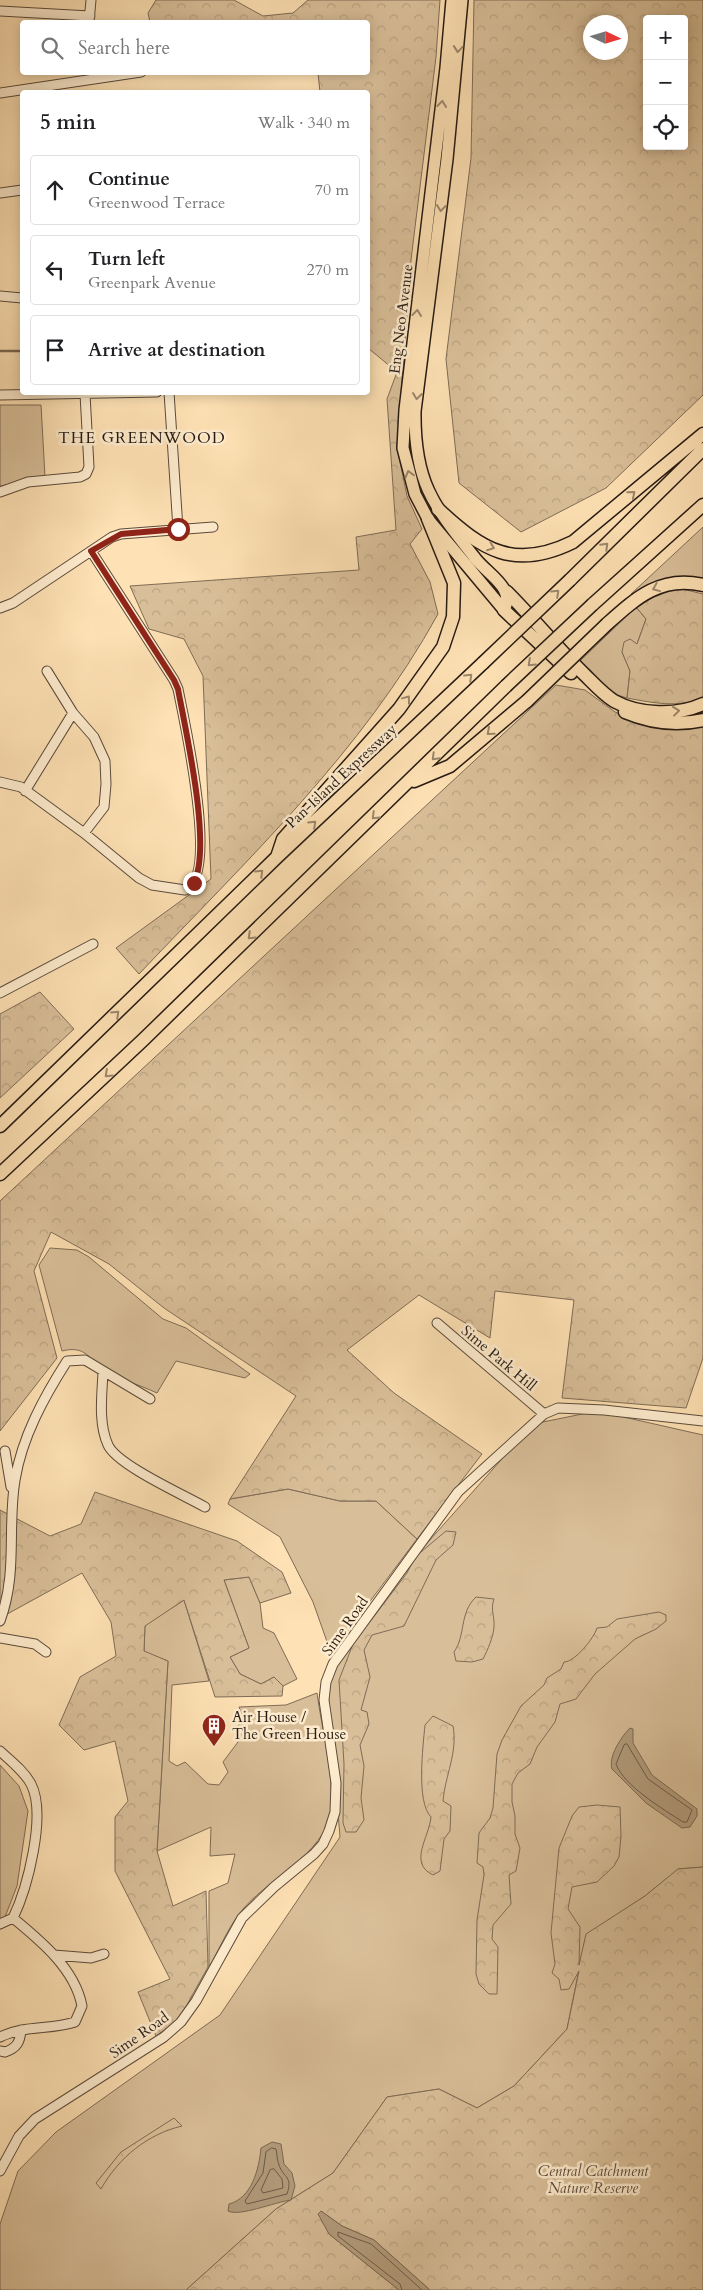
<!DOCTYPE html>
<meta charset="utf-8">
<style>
:root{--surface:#fff;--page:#f6f6f6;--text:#202124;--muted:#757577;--line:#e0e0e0}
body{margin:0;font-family:Cardo,serif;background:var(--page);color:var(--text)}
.controls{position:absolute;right:15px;top:15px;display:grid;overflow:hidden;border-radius:5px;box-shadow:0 2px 12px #0003}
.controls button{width:45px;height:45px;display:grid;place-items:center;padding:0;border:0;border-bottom:1px solid var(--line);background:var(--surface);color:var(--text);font:25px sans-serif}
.compass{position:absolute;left:583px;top:15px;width:45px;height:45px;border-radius:50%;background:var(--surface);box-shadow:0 2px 12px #0003;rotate:94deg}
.stop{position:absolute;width:15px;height:15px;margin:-11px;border:4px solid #8f2418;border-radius:50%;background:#fff}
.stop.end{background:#8f2418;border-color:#fff;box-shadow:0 1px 5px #0008}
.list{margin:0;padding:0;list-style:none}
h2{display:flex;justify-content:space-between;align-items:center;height:65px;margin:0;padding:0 20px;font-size:21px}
h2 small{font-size:16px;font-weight:400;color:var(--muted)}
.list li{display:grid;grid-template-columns:32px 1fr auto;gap:15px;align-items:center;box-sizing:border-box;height:70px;margin:0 10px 10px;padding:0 10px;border:1px solid var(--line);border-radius:5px}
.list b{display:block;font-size:19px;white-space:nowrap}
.list p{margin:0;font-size:16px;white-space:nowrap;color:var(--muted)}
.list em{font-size:16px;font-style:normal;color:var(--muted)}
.icon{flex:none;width:28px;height:28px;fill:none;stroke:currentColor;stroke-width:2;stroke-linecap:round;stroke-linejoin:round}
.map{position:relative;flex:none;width:703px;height:2290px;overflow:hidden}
.search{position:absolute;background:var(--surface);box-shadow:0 2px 12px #0003;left:20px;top:20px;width:350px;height:55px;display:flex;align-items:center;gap:12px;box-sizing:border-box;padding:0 18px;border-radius:5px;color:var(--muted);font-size:19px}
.panel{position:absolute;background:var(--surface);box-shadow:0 2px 12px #0003;left:20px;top:90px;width:350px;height:305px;border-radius:5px}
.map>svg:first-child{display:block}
.green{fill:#d9bf99;stroke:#7f6c56}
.forest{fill:url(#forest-crowns);stroke:#7f6c56;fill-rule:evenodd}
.water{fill:#b49d7d;stroke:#7b6853}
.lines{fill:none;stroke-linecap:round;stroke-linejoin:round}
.shore{stroke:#6c5b48;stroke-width:1}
.stream{stroke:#7b6853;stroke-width:2.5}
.minor-casing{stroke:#5b4b3b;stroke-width:11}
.major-casing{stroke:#251913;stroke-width:14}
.highway-casing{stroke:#251913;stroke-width:15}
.minor{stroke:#feecce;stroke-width:9}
.major{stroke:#fee1b4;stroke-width:11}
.highway{stroke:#fee1b4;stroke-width:12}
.highway-bridge-casing{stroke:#251913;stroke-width:15;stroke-linecap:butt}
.highway-bridge{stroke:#fee1b4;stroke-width:12}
.oneway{stroke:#9c876c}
.route{stroke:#8f2418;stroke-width:6}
.labels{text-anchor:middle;stroke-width:5;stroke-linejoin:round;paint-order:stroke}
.street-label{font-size:15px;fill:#251913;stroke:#feecce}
.poi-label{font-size:15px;fill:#251913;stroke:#feecce;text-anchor:start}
.park-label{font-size:15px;font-style:italic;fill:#5b4b3b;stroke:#feecce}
.neighbourhood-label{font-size:16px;letter-spacing:1px;fill:#251913;stroke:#feecce}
</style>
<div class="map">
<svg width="703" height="2290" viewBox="0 0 703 2290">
<defs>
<pattern id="forest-crowns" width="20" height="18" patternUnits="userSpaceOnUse" patternTransform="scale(1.25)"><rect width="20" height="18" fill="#d9bf99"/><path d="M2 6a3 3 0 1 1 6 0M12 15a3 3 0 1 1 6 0" fill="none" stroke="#baa483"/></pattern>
</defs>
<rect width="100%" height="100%" fill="#fee1b4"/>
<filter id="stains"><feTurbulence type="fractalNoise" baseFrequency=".004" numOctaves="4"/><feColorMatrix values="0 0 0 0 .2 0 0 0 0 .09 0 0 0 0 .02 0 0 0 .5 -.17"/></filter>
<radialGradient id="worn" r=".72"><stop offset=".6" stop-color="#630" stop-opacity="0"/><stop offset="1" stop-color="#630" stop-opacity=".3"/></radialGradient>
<!-- green -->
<path class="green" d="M0 405H41L45 477 0 486Z
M703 527V581L663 580 631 594Z
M636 607 646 619 637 644 622 652 630 671 627 698 614 694 580 661Z
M50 1248 77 1250 89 1257 163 1319 186 1328 250 1374 245 1378 176 1361 157 1393C140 1385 121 1380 106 1370 88 1359 86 1345 62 1351L39 1265Z
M597 1411 703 1435V1867L678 1869 703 2290H209L285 2215 456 2128 537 2084 666 1879 645 1896 586 1935 567 2029 514 2086 477 2108 439 2089 387 2097 333 2173 276 2209 186 2290H0V2224L18 2171 56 2132 220 2015 340 1837 327 1679 413 1559 533 1424Z
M288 1489 340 1501H376L417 1539 331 1653 313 1602 280 1537 228 1504 230 1499Z
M249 1577 260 1603 263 1628 274 1633 297 1679 283 1686 274 1677 261 1684 240 1674 230 1657 249 1648 224 1580Z
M184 1600 209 1681 172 1685 169 1761 177 1766 185 1762 208 1784 219 1785 228 1772 223 1762 241 1738 235 1730 243 1719 239 1707 286 1705 317 1693C322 1731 334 1772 331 1810 326 1855 264 1880 239 1914 227 1930 219 1950 209 1967V1891L228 1883 235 1854 210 1856 211 1827 157 1851 168 1661 144 1652 145 1625Z
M0 1765 19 1786 28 1811 17 1886 5 1917 0 1919Z"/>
<!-- forest -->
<path class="forest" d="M156 0H234L263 16 293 13 308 0H440L436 57 411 260 397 447 407 496 422 529 410 544 430 582 438 614C363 751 245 862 139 974L116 948 211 879 203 676 184 639 149 629 130 586 359 570 356 537 396 530 387 399 397 372 368 348V92H320L318 73 368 72V22H150L148 13Z
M474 0H703V395L606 488 521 532 459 483 446 359 471 158ZM647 19H684V146H647ZM590 22H620V52H590Z
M678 588 703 594V698C677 708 654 703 627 698L630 671 622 652 624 642 630 639 637 644 646 619 636 607 654 597Z
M556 685 585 690 615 712 636 720 703 718V1358L686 1408 562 1398 574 1300 495 1291 490 1338 419 1295 347 1350 394 1393 482 1454 417 1539 376 1501H340L288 1489 230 1499 296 1396 164 1308 109 1264 51 1232 34 1271 57 1358 0 1431V1201Z
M40 992 74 1029 0 1098V1014Z
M95 1492 237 1541 282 1572 291 1593 260 1603 249 1577 224 1580 249 1648 230 1657 240 1674 261 1684 274 1677 283 1686 282 1696 215 1697 184 1600 145 1626 144 1651 168 1661 157 1851 173 1906 206 1891 208 1967 179 2019 156 2036 138 1992 170 1979 115 1871V1817L128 1801 115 1741 84 1750 59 1725 80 1677 116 1656 111 1622 82 1573 0 1618V1510L50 1536 81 1524Z
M446 1531 456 1532 453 1545 436 1560 404 1626 372 1635 364 1650 370 1677 361 1710 367 1712 369 1724 360 1745 364 1766 361 1798 364 1820 356 1832H346L343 1823 344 1764 339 1680 353 1644 407 1573 415 1557Z
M476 1597 494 1599C490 1610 495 1617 494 1627 493 1638 488 1649 483 1659L472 1662 456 1661 454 1652C466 1635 459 1613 476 1597Z
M659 1612 666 1615V1621L656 1629 635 1639 595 1674 576 1699 560 1704 555 1722 537 1747 530 1764 518 1773 512 1784V1802L515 1816V1834L520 1848 516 1871 509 1875 511 1904 493 1925 492 1939 498 1947 497 1994H489L479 1984 476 1974 477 1920 484 1875 483 1867 477 1863 479 1833 490 1818 493 1808 497 1754 502 1740 521 1706 544 1685 547 1678 561 1669 564 1662C575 1662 594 1638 597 1628L607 1627 617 1619Z
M433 1716 453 1726C458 1752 445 1776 443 1801L451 1806 450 1831 444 1839 440 1871 433 1875C408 1863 429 1838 431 1817 416 1802 423 1746 425 1725Z
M597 1805 620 1807 621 1836 619 1857 614 1866 597 1882 572 1887 568 1909 580 1927 579 1965 586 1934 645 1896 678 1869 703 1867V2290H430L374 2240 342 2226 321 2211 329 2234 399 2290H186L276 2209 333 2173 387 2097 439 2089 477 2108 514 2086 567 2029 579 1971 569 1989 561 1990 559 1979 552 1973 555 1964 551 1933 559 1848 572 1816 579 1807Z
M174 2118 182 2126C148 2134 119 2157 101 2189L96 2183 121 2152Z"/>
<!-- water -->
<path class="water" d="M630 1728 633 1729V1743L652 1775 697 1809V1816L690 1827 682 1828 646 1803 612 1769C608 1757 621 1737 630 1728Z
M272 2142 281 2144 284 2164 292 2173 295 2186 291 2200C275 2202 239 2217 228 2211L229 2204C252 2198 259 2169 261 2148Z
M321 2211 342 2226 374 2240 430 2290H399L329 2234 318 2214Z"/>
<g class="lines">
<!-- shore -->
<path class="shore" d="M627 1744 648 1779 692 1810 687 1822H683C663 1809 624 1786 616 1764L624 1745Z
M272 2148 276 2149C277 2154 277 2160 279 2165 284 2179 293 2176 287 2194L247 2204 245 2201 263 2173 266 2152Z
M274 2169 282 2179 283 2188 263 2193 261 2190 270 2170Z
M402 2290 400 2284 338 2236V2232L371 2244 422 2290"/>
<!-- stream -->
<path class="stream" d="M0 351H22"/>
<defs>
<path id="minor" d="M0 11 90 16
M89 22 91 0
M0 93 141 72
M0 193 22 190
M0 296 22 298
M169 392 178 529
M0 395 157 392
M0 492 28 482 80 477 86 474 89 467 85 394
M0 608 13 603 112 537 121 534 213 527
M47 671 73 713 94 737 105 761 106 784 104 807 84 833
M0 782 21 787 84 833 139 878 152 885 185 890C220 878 184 720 178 689L174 680 91 551
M25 791 73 713
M0 993 93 944
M437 1323 544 1414
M103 1372C102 1395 98 1423 108 1445 117 1465 184 1495 205 1507
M5 1451 11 1487
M0 1621C18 1572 7 1529 15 1480 22 1437 44 1397 67 1361L85 1360 150 1399
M0 1638 35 1644 46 1652
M0 1751C11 1761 24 1771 31 1784 47 1815 27 1889 13 1918L0 1924
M54 1955 91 1958 104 1954
M0 2037C24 2025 51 2030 75 2022L82 2006C75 1969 41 1941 13 1918
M0 2051 5 2052C17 2048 20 2042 21 2030
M0 2171 19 2136 35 2119 164 2037 181 2022 196 2001 242 1918 274 1887 314 1854 323 1844 329 1831 335 1812 336 1783 324 1700 326 1682 333 1664 458 1492 544 1414 558 1408 604 1410 703 1421"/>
<path id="major" d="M452 0 446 68 405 410 403 448 415 494 428 519 504 610C516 588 487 574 475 558 433 505 414 482 415 411L447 159 462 0"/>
<path id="highway" d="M438 509C482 550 514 571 573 542L703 434
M570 580 703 449
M507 592C534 619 558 649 585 675 594 684 603 694 614 701 639 715 677 716 703 704
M592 605 703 505
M504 610 571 673
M607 624C636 598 661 575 703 585
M625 712C651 723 676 726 703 720
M414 781 450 766 527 701
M277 857 283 839 399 709 443 647 453 617 454 583 428 519
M0 1126 277 857 483 663
M0 1174 143 1040 506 686"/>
</defs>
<!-- minor casing -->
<use href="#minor" class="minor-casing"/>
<!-- major casing -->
<use href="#major" class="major-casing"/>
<!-- highway casing -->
<use href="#highway" class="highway-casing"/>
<!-- minor -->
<use href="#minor" class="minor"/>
<!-- major -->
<use href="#major" class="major"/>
<!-- highway -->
<use href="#highway" class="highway"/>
<defs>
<path id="highway-bridge" d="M483 663 570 580
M506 686 592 605
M527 701 607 624"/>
</defs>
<!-- highway-bridge casing -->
<use href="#highway-bridge" class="highway-bridge-casing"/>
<!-- highway-bridge -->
<use href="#highway-bridge" class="highway-bridge"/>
</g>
<!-- one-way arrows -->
<defs><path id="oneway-chevron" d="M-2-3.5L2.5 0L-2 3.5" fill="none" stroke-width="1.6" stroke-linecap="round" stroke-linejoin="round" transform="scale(1.25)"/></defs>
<g class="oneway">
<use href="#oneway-chevron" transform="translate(458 49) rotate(95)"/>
<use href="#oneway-chevron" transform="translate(442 104) rotate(-83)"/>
<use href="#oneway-chevron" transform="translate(441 208) rotate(97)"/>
<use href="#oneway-chevron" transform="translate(417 313) rotate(-83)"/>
<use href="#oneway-chevron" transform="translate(417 396) rotate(97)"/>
<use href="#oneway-chevron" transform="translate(409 474) rotate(-105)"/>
<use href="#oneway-chevron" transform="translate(632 494) rotate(-40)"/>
<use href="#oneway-chevron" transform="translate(605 546) rotate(-45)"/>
<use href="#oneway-chevron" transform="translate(491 547) rotate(21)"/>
<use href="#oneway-chevron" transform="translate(656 588) rotate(158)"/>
<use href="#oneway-chevron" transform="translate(556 593) rotate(-44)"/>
<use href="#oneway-chevron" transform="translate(531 663) rotate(137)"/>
<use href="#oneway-chevron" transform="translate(469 677) rotate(-44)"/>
<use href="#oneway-chevron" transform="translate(407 699) rotate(-53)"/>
<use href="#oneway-chevron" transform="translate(676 711) rotate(-7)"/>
<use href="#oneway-chevron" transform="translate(490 732) rotate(139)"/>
<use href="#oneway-chevron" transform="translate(435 757) rotate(135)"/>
<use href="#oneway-chevron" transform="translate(375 816) rotate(136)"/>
<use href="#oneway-chevron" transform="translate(313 824) rotate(-43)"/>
<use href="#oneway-chevron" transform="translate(260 873) rotate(-44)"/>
<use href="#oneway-chevron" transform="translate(251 936) rotate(136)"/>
<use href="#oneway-chevron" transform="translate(116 1014) rotate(-44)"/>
<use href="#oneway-chevron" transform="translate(108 1074) rotate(137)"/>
</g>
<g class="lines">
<!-- route -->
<path class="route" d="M178 529 121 534 91 551 174 680 178 689C186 733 212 845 194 883"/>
</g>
<!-- icons -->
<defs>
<symbol id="building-pin" viewBox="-11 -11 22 30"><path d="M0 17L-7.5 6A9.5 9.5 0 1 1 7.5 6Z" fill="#8f2418" stroke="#feecce"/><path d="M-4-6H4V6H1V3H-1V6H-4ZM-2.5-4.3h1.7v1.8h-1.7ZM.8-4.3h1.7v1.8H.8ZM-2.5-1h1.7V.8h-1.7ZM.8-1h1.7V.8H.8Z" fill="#fff"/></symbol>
</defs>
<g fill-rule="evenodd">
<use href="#building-pin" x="200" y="1712" width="28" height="38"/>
</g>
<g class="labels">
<!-- street labels -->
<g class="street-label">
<text transform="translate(401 319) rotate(-83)" y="5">Eng Neo Avenue</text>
<text transform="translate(341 776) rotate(-43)" y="5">Pan-Island Expressway</text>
<text transform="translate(499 1358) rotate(40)" y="5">Sime Park Hill</text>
<text transform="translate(345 1626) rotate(-55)" y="5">Sime Road</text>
<text transform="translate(139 2035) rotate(-35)" y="5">Sime Road</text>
</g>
<!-- poi labels -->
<g class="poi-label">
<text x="232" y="1722">Air House /<tspan x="232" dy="17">The Green House</tspan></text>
</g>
<!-- park labels -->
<g class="park-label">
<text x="593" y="2176">Central Catchment<tspan x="593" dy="17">Nature Reserve</tspan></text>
</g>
<!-- neighbourhood labels -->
<g class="neighbourhood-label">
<text x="142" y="443">THE GREENWOOD</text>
</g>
</g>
<rect width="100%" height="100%" filter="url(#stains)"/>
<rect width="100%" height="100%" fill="url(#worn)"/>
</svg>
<div class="controls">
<button>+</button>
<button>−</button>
<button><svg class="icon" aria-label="locate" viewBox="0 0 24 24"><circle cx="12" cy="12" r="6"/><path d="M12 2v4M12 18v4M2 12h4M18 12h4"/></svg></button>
</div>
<svg class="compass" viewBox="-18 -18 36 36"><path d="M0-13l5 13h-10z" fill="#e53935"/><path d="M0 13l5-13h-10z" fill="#757577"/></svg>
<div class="stop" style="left:178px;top:529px"></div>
<div class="stop end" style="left:194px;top:883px"></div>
<div class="search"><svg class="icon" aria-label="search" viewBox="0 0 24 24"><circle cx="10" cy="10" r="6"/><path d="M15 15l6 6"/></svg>Search here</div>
<section class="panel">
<h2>5 min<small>Walk · 340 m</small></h2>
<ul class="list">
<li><svg class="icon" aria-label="ahead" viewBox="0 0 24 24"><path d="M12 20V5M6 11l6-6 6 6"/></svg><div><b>Continue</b><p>Greenwood Terrace</p></div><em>70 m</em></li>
<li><svg class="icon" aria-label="left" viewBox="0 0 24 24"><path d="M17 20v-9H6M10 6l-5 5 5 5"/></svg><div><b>Turn left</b><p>Greenpark Avenue</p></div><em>270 m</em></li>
<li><svg class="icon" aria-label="arrive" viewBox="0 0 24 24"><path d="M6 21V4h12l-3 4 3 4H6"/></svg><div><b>Arrive at destination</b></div></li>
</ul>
</section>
</div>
